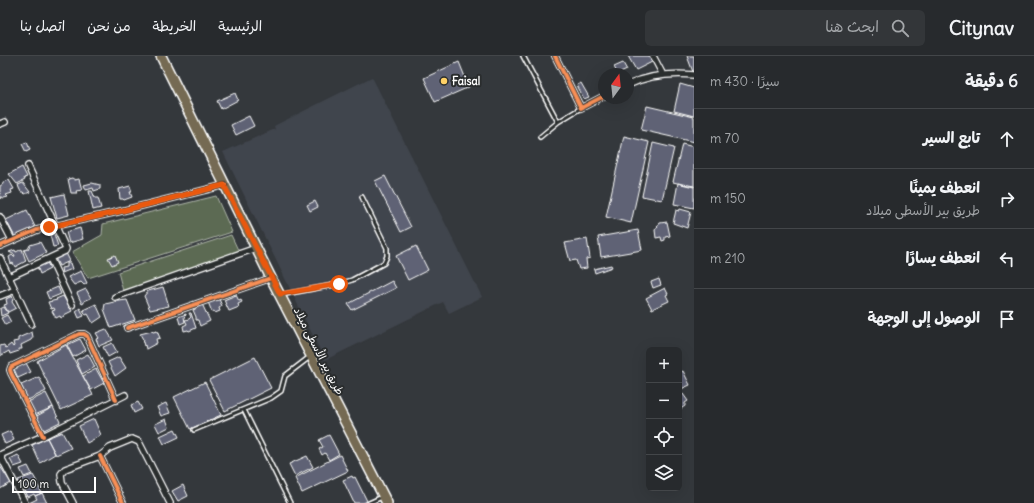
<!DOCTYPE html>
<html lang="ar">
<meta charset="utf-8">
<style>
:root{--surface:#272a2d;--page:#333639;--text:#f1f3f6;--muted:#a4a7aa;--line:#434649}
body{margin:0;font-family:Delius,"Playpen Sans Arabic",sans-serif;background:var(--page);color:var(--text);direction:rtl}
.controls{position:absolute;right:12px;bottom:12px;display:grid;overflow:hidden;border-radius:6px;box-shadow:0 4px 16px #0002}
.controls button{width:36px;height:36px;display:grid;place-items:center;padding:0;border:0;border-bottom:1px solid var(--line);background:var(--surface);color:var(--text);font:20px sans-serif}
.compass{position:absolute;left:598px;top:12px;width:36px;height:36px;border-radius:50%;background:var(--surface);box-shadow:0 4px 16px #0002;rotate:15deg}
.scale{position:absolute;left:12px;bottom:10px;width:84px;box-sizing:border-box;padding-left:4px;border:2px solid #fff;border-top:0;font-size:11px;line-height:14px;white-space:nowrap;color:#fff;-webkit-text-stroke:3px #2a2d2e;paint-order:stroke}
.stop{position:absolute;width:12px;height:12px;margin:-9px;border:3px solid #ea580c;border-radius:50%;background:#fff}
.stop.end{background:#ea580c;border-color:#fff;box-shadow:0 1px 4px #0008}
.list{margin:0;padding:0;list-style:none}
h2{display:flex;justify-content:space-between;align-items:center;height:52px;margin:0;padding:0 16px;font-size:17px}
h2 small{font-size:13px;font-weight:400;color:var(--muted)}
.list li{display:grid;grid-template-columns:26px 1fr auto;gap:12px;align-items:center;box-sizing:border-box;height:60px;padding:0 16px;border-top:1px solid var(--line)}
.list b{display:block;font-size:15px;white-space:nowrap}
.list p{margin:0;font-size:13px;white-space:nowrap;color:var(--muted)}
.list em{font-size:13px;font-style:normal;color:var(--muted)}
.icon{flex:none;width:22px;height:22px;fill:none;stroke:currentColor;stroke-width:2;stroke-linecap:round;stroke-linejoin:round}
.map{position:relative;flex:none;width:694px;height:447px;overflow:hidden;direction:ltr}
header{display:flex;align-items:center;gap:24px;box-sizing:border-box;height:56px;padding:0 20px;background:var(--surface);border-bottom:1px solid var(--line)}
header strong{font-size:19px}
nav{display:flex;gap:22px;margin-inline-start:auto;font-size:14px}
.search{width:280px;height:36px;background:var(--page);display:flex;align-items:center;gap:10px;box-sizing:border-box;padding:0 14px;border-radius:6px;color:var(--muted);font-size:15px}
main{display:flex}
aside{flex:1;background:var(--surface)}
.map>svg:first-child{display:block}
.built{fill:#41454d}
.green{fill:#5c6b53;stroke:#aeb5a9}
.building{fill:#5e6274;stroke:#fff}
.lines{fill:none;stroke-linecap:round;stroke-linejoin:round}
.service-casing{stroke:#fff;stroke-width:6}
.minor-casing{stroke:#fff;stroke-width:8}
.primary-casing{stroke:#fff;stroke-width:12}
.service{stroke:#2a2d2e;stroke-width:3}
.minor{stroke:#2a2d2e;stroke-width:5.5}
.primary{stroke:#756b52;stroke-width:9}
.cycleway-casing{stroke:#2a2d2e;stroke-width:6}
.cycleway{stroke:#f78f57;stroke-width:4}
.route{stroke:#ea580c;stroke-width:5}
.poi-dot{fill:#ffd166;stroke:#2a2d2e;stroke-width:1.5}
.labels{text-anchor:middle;stroke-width:4;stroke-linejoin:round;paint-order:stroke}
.poi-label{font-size:11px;font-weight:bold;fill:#fff;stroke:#2a2d2e;text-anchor:start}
.street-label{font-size:11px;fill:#fff;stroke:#2a2d2e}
</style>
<header>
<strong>Citynav</strong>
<div class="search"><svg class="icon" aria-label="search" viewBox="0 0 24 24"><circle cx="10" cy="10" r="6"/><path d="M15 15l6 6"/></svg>ابحث هنا</div>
<nav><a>الرئيسية</a><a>الخريطة</a><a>من نحن</a><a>اتصل بنا</a></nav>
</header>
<main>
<aside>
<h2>6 دقيقة<small>سيرًا · 430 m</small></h2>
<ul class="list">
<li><svg class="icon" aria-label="ahead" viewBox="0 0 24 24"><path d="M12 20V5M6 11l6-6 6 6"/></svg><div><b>تابع السير</b></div><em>70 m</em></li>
<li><svg class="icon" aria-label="right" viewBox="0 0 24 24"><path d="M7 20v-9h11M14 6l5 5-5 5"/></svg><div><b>انعطف يمينًا</b><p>طريق بير الأسطى ميلاد</p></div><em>150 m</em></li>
<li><svg class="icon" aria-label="left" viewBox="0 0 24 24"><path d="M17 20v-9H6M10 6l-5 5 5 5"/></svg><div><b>انعطف يسارًا</b></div><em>210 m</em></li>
<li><svg class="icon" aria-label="arrive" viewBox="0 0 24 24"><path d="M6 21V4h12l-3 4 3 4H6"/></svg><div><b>الوصول إلى الوجهة</b></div></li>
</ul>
</aside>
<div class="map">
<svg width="694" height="447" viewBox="0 0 694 447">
<rect width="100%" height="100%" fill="#34383c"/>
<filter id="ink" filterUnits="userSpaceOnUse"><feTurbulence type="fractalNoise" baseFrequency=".025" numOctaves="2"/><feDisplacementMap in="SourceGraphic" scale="8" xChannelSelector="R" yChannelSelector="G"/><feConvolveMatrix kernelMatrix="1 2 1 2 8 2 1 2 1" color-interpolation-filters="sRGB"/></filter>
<g filter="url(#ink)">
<!-- built -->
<path class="built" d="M372 21 482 241 449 257 443 246 325 304 223 96 275 73 274 70Z"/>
<!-- green -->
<path class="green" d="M216 140 232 176 88 222 72 196 102 179 103 168Z
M231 179 239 196 123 235 118 216Z"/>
<!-- building -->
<path class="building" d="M628 0H651L654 5 636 14Z
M687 0H694V16H693Z
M459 6 469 31 435 46 424 22Z
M623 7 627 14 618 18 614 11Z
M581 27 589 41 584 43 577 29Z
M680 28 694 32V60L674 55Z
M235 37 238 44 221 53 217 45Z
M647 50 694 61V86L641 74Z
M249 60 254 70 236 79 231 69Z
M624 80 649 86 631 167 606 161Z
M27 86 30 94 26 96 22 88Z
M653 87 674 92 662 144 642 140Z
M682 88 694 91V131L673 126Z
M22 111 27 121 24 122 25 124 17 128 9 118Z
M385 120 411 171 401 176 375 125Z
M72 122 75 124 79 123 82 134 76 135 77 137H71L68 123Z
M9 124 14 133 11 134 12 137 6 139 8 141 4 142 1 141 0 143V130L3 128V126Z
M23 127 30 136 25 138 23 136H21L19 132 18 129Z
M92 127 100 129V133L94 135 93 132 86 134 84 129Z
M678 127 694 130V152L674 148Z
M130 130 132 136H130L132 141 124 144 123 143H120L119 133Z
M89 135H92L95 142H98L101 152 93 154Z
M64 138 69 159 57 162 51 141Z
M315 145 318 151 310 155 307 149Z
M680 153 691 156 687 172 673 167 676 154 679 155Z
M27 154 36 173 15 181 6 164Z
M667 166 670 180 665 181V184L662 185 661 181 656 182 655 174 660 167Z
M80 172 83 183 69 187 66 176Z
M638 174 642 194 601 201 598 181Z
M54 178 58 190 53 191 50 179Z
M587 183 590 202 586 203 587 212 579 213 576 204 570 205 565 187Z
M40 186 46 197 29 205 24 194 28 193 30 189Z
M416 190 428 214 408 224 396 200Z
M22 193 26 205 15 211 13 207 11 208 9 201 12 199 14 201 15 199 9 196 15 194 16 196Z
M66 197 70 205 59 210 55 202Z
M115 199 118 206 112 209 108 202Z
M47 206 50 213 40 218 37 210Z
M67 207H70L72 213 62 217 61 212 67 211Z
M611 209 612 211 595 217 594 213Z
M81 215 87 227 84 229 81 226 74 229 68 221Z
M659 223 661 229 653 232 651 226Z
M392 225 396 232 352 254 348 248Z
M58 231 61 238 49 243 46 236Z
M163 231 169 250 150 254 144 240 148 235Z
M665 232 668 238 666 239 669 245 652 253 646 242Z
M86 233 91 242 84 245V247L82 248 77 237Z
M236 239 239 245 241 244 242 246 238 248 239 251 229 255 224 244Z
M12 240 13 243 12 246 16 252 8 256 4 249 7 248 6 243Z
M63 240 72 255 64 259V260L61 262 60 260 56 262 52 255 55 254 54 252 51 253 48 246 57 244 56 243Z
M219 243 222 250 219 252 220 255 215 257 214 255 212 256 208 246Z
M127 244 135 264 111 272 104 253 105 248 119 245Z
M96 248 102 261 93 267 88 258 86 259 83 254Z
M202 248 210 265 200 270 198 264H196V261L193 254 197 252V250Z
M4 251 8 257 1 260 0 253Z
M80 252 84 260 79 262 76 255Z
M189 257H191L196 272 189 275 188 274 184 275 183 270 187 268 185 264 189 263 191 261Z
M186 258V259L184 261 185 266 180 268 178 261Z
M7 259 11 266 5 269 1 262Z
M106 273 113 284 99 290 96 283 99 282 96 277Z
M152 275 153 276 157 275 160 282 156 283 157 287 146 293 145 289 144 290 143 286 144 285 140 278Z
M32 276 33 281 31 284 21 289 22 293H19V295L10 298 9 295 0 300V290L4 289 6 292 11 288 13 291 14 290 13 286 18 285V282Z
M80 283 86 294 73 301 67 289Z
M112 287 117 296 108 301 103 291Z
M66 289 93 339 61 354 37 305Z
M88 298 95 311 82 318 76 304Z
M119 301 126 312 115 320 108 306Z
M255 301 271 332 225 355 209 324Z
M26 307 31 316 18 322 14 313Z
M96 313 104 327 91 334 83 320Z
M683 315 690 329 679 334V317Z
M39 321 46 335 28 344 21 329Z
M205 326 221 359 190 373 174 341Z
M46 337 53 351 35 359 28 346Z
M683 338 688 345 685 347V350L679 354V340Z
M138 346 142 353 134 357 131 349Z
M166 347 170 357 161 360 157 351Z
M53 351 60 366 42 375 35 361Z
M94 363 101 379 87 387 79 370Z
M166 363 169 371 159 376 155 368Z
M175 373 179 381 164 388 160 380Z
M10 375 14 384 5 388 1 379Z
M62 376 71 392 56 399 47 382Z
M329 379 339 398 329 404 325 397 322 399 319 393 323 391 319 384Z
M47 382 55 398 40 407 32 389Z
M18 399 23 408 14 411 10 403Z
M340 399 348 415 302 437 295 422Z
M307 400 313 411 295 420 289 408Z
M0 410 11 427 0 433Z
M28 410 32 418 24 421 20 413Z
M33 419 37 426 22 433 18 424Z
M352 420 353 422 355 421 367 445 363 447H354L343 424Z
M37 428 42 437 35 440 34 438 28 441 24 432Z
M183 429 188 440 178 445 172 435Z
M42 437 47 447H29L37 443 35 440Z"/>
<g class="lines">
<defs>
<path id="service" d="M523 0 558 66
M540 81 558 66 581 52
M280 239 339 228 352 224 384 207 387 200V192L362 141
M244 354 290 447
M194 374 271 342 281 335 285 320 311 300
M369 447 382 441"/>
<path id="minor" d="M555 0 581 52 604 40
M653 0 663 19
M628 29C649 19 671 17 694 19
M0 68 5 66
M0 161 12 184
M0 190 37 174 117 156 225 129
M0 202 31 268
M50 202 72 249
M9 221 65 195 66 193 28 110
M0 240 15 234
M115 241 256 192
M127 272 271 222
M43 380 11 317 10 314 11 311 79 278H84L87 280 116 344
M100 400 123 447
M25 447 3 405 1 402 2 398 43 380 125 339
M73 447 62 426 61 418 65 413 100 400 110 392 132 383 139 386 170 447"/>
<path id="primary" d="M161 0 271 222 387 447"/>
</defs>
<!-- service casing -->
<use href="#service" class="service-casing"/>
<!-- minor casing -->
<use href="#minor" class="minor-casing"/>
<!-- primary casing -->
<use href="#primary" class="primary-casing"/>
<!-- service -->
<use href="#service" class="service"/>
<!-- minor -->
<use href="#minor" class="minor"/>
<!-- primary -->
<use href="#primary" class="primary"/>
<defs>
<path id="cycleway" d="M555 0 581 52 604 40
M0 190 37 174 117 156 225 129
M127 272 271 222
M43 380 11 317 10 314 11 311 79 278H84L87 280 116 344
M100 400 123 447"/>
</defs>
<!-- cycleway casing -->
<use href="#cycleway" class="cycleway-casing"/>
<!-- cycleway -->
<use href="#cycleway" class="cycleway"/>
</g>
</g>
<g class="lines" filter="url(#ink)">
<!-- route -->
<path class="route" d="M49 171 117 156 224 129 280 238 339 228"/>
</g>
<!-- markers -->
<circle class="poi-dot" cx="444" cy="25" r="4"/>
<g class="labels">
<!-- poi labels -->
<g class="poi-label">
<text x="452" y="29">Faisal</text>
</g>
<!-- street labels -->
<g class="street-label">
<text transform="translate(319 295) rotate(63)" y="4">طريق بير الأسطى ميلاد</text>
</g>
</g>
</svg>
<div class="controls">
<button>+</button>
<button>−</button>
<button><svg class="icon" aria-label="locate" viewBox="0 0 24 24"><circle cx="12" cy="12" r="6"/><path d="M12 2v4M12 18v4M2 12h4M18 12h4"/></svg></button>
<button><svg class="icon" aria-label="layers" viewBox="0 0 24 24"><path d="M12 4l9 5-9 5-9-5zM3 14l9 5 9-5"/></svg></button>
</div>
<svg class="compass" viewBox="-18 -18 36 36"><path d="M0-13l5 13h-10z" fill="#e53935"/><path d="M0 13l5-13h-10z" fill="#a4a7aa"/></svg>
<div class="scale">100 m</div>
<div class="stop" style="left:339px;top:228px"></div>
<div class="stop end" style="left:49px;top:171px"></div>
</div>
</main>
